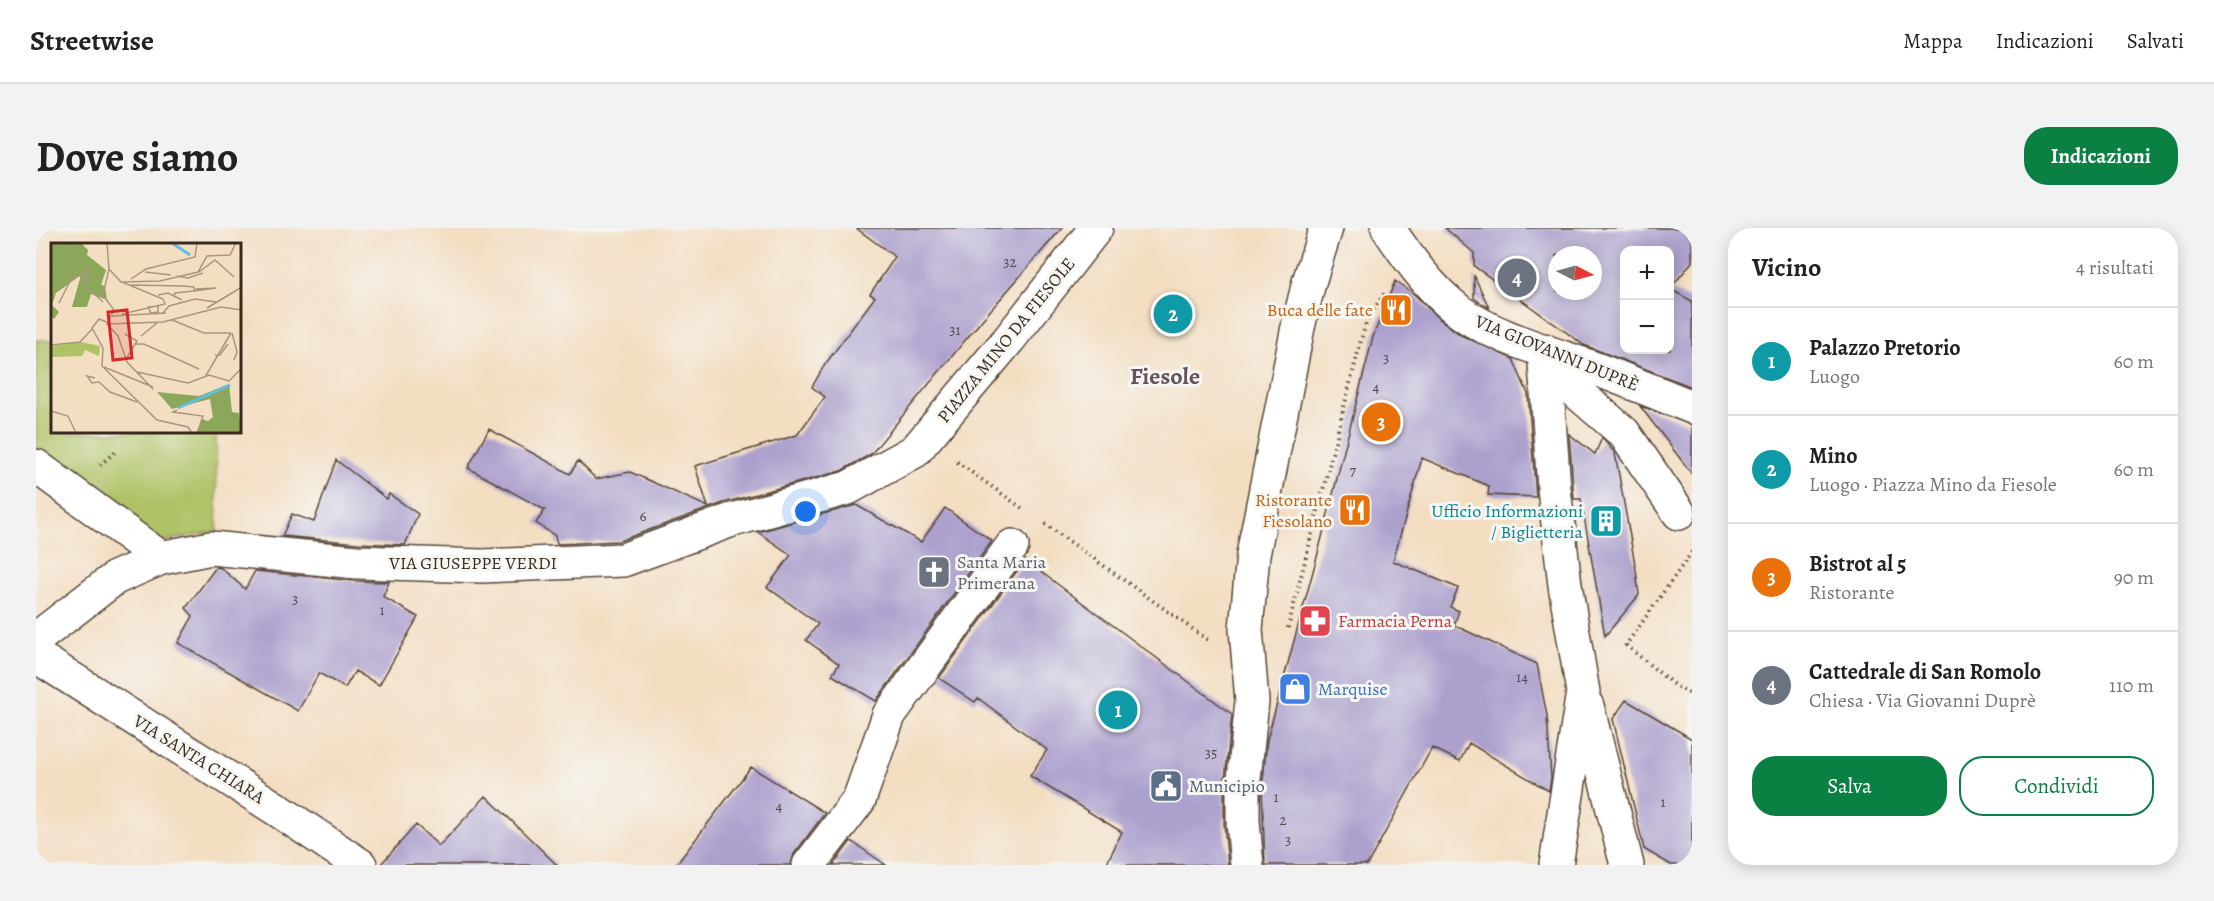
<!DOCTYPE html>
<html lang="it">
<meta charset="utf-8">
<style>
:root{--surface:#fff;--page:#f2f2f2;--text:#222;--muted:#767676;--line:#e0e0e0;--accent:#0b8043}
body{margin:0;font-family:Alegreya,serif;background:var(--page);color:var(--text)}
.controls{position:absolute;right:18px;top:18px;display:grid;overflow:hidden;border-radius:12px;box-shadow:0 3px 15px #0003}
.controls button{width:54px;height:54px;display:grid;place-items:center;padding:0;border:0;border-bottom:2px solid var(--line);background:var(--surface);color:var(--text);font:30px sans-serif}
.compass{position:absolute;left:1512px;top:18px;width:54px;height:54px;border-radius:50%;background:var(--surface);box-shadow:0 3px 15px #0003;rotate:96deg}
.you{position:absolute;left:770px;top:284px;width:21px;height:21px;margin:-15px;border:4px solid #fff;border-radius:50%;background:#1a73e8;box-shadow:0 0 0 9px #1a73e833}
.badge{display:grid;place-items:center;width:39px;height:39px;border-radius:50%;background:var(--accent);color:#fff;font-size:20px;font-weight:700}
.pin{position:absolute;translate:-50% -50%;border:3px solid #fff;box-shadow:0 2px 6px #0006}
.list{margin:0;padding:0;list-style:none}
h2{display:flex;justify-content:space-between;align-items:center;height:78px;margin:0;padding:0 24px;font-size:26px}
h2 small{font-size:20px;font-weight:400;color:var(--muted)}
.list li{display:grid;grid-template-columns:39px 1fr auto;gap:18px;align-items:center;box-sizing:border-box;height:108px;padding:0 24px;border-top:2px solid var(--line)}
.list b{display:block;font-size:22px;white-space:nowrap}
.list p{margin:0;font-size:20px;white-space:nowrap;color:var(--muted)}
.list em{font-size:20px;font-style:normal;color:var(--muted)}
.actions{display:flex;gap:12px;padding:18px 24px}
.actions a{flex:1;padding:14px 0;border:2px solid var(--accent);border-radius:24px;text-align:center;font-size:21px;color:var(--accent)}
.actions .main{background:var(--accent);color:#fff}
.map{position:relative;flex:none;width:1656px;height:637px;overflow:hidden;border-radius:24px}
header{display:flex;align-items:center;gap:36px;box-sizing:border-box;height:84px;padding:0 30px;background:var(--surface);border-bottom:2px solid var(--line)}
header strong{font-size:28px}
nav{display:flex;gap:33px;margin-inline-start:auto;font-size:21px}
.intro{display:flex;align-items:center;justify-content:space-between;box-sizing:border-box;height:144px;padding:0 36px}
h1{margin:0;font-size:42px}
.button{padding:15px 27px;border-radius:24px;background:var(--accent);color:#fff;font-size:21px;font-weight:700}
main{display:flex;gap:36px;padding:0 36px}
aside{flex:1;background:var(--surface);border-radius:24px;box-shadow:0 3px 15px #0003}
.map>svg:first-child{display:block}
.green{fill:#afc265;stroke:#757642;stroke-width:1.5}
.building{fill:#aca0cd;fill-rule:evenodd}
.lines{fill:none;stroke-linecap:round;stroke-linejoin:round}
.minor-casing{stroke:#574537;stroke-width:36}
.major-casing{stroke:#574537;stroke-width:36}
.path{stroke:#574537;stroke-width:4;stroke-dasharray:1.5 4.5;stroke-linecap:butt}
.minor{stroke:#fff;stroke-width:33}
.major{stroke:#fff;stroke-width:33}
.labels{text-anchor:middle;stroke-width:6;stroke-linejoin:round;paint-order:stroke}
.number-label{font-size:15px;fill:#57484a}
.food-label{font-size:18px;fill:#c56008;stroke:#f6f6f2;text-anchor:end}
.street-label{font-size:18px;fill:#3b2a1e;stroke:#f6f6f2}
.culture-label{font-size:18px;fill:#0d838f;stroke:#f6f6f2;text-anchor:end}
.worship-label{font-size:18px;fill:#5b616d;stroke:#f6f6f2;text-anchor:start}
.health-label{font-size:18px;fill:#be3a42;stroke:#f6f6f2;text-anchor:start}
.shop-label{font-size:18px;fill:#366cbe;stroke:#f6f6f2;text-anchor:start}
.service-label{font-size:18px;fill:#4e5e75;stroke:#f6f6f2;text-anchor:start}
.district-label{font-size:24px;font-weight:bold;fill:#63535b;stroke:#f6f6f2}
.inset-river{fill:none;stroke:#65bde3;stroke-width:3}
.inset-road{fill:none;stroke:#a99680;stroke-width:1.5}
.view{fill:#d62828;fill-opacity:0.15;stroke:#d62828;stroke-width:3}
.inset-edge{fill:none;stroke:#3b2a1e;stroke-width:3}
</style>
<header>
<strong>Streetwise</strong>
<nav><a>Mappa</a><a>Indicazioni</a><a>Salvati</a></nav>
</header>
<div class="intro"><h1>Dove siamo</h1><a class="button">Indicazioni</a></div>
<main>
<div class="map">
<svg width="1656" height="637" viewBox="0 0 1656 637">
<rect width="100%" height="100%" fill="#f6f6f2"/>
<filter id="ink" filterUnits="userSpaceOnUse"><feTurbulence type="fractalNoise" baseFrequency=".0167" numOctaves="2"/><feDisplacementMap in="SourceGraphic" scale="12" xChannelSelector="R" yChannelSelector="G"/><feConvolveMatrix kernelMatrix="1 2 1 2 8 2 1 2 1" color-interpolation-filters="sRGB"/></filter>
<filter id="wash" filterUnits="userSpaceOnUse"><feTurbulence type="fractalNoise" baseFrequency=".008" numOctaves="4" result="noise"/><feDisplacementMap in="SourceGraphic" scale="24" xChannelSelector="R" yChannelSelector="G"/><feGaussianBlur stdDeviation="1.35" result="paint"/><feColorMatrix in="noise" values="0 0 0 0 0 0 0 0 0 0 0 0 0 0 0 0 0 1.4 0 .05"/><feComposite in="paint" operator="in"/></filter>
<g filter="url(#wash)">
<rect width="100%" height="100%" fill="#f3dec2"/>
<!-- green -->
<path class="green" d="M0 112H16V204H180L181 303 120 315 0 228Z"/>
<g id="blocks">
<!-- building -->
<path class="building" d="M820 0H1026L946 92 835 226 805 243 687 275 583 313 521 316 519 308 500 295 509 282 432 240 453 201 534 246 542 233 560 251 594 244 672 279 659 238 761 207 789 169 776 159 788 138 839 69 834 66 859 29Z
M1409 0H1656V34L1634 61 1656 73V159L1548 117 1438 38V25ZM1588 22H1634V122H1588ZM1521 27H1557V63H1521Z
M1438 47 1453 80 1438 70Z
M1359 53 1377 65 1401 89 1425 107 1477 131 1492 166 1500 269 1452 267 1453 258 1386 230 1357 333 1422 360 1414 379 1423 383 1418 397 1501 436 1511 488 1515 550 1513 563 1433 515 1424 533 1396 520 1331 637H1229L1226 562 1231 512 1282 325 1337 109Z
M1604 178 1656 197V246Z
M1533 206 1559 226 1566 210 1579 225 1600 342 1603 367 1569 408 1545 271H1538Z
M300 232 351 271 353 266 382 286 369 317 322 315 246 308 256 286 278 294Z
M820 277 885 314 909 280 956 313 840 473 796 447 803 436 770 412 782 396 731 359 755 327 722 304Z
M989 332 1196 486 1188 561V596L1192 637H1070L1086 604 994 548 1011 522 942 470 939 474 903 450Z
M180 339 185 340 209 361 219 343 319 353 353 354 347 369 382 389 343 457 319 443 309 460 283 445 262 483 142 415 157 388 150 380Z
M1590 472 1656 511V637H1635L1608 621 1577 491Z
M715 539 789 585 758 626 755 637H640Z
M450 568 521 637H344L380 597 403 618Z
M815 613 850 637H797Z"/>
</g>
</g>
<g filter="url(#ink)">
<use href="#blocks" fill-opacity="0" stroke="#574537" stroke-width="1.5"/>
<g class="lines">
<defs>
<path id="minor" d="M1352 0C1372 30 1394 61 1423 83 1454 107 1512 124 1549 137 1585 150 1621 165 1656 179
M1508 122 1518 260 1529 357 1547 464 1520 637
M1534 132 1530 148 1536 160 1588 205 1643 285
M0 238 125 330
M0 411 79 350 125 330 175 320 321 334 446 338 587 332 693 293 812 260 879 223 974 110 1060 0
M0 428 242 582 324 637
M1551 478 1591 637
M773 637 823 572 853 487 976 318"/>
<path id="major" d="M1211 637 1207 594V561L1216 473 1210 401 1217 327 1262 99 1273 54 1290 0"/>
</defs>
<!-- minor casing -->
<use href="#minor" class="minor-casing"/>
<!-- major casing -->
<use href="#major" class="major-casing"/>
<!-- path -->
<path class="path" d="M921 234 986 280
M64 237 80 223
M1009 296 1172 412
M1656 324 1590 417 1638 457 1656 467
M1252 400 1324 116 1331 92 1350 63"/>
<!-- minor -->
<use href="#minor" class="minor"/>
<!-- major -->
<use href="#major" class="major"/>
</g>
</g>
<!-- icons -->
<defs>
<symbol id="restaurant-square" viewBox="-11 -11 22 22"><rect x="-9" y="-9" width="18" height="18" rx="4" fill="#e8710a" stroke="#f6f6f2"/><path d="M-5-6h1v4h1v-4h1v4h1v-4h1v5L-1.5 .5V6h-2V.5L-5-1ZM5-6V6H3V1.5H1.5Q1.5-4 5-6Z" fill="#fff"/></symbol>
<symbol id="building-square" viewBox="-11 -11 22 22"><rect x="-9" y="-9" width="18" height="18" rx="4" fill="#0f9aa8" stroke="#f6f6f2"/><path d="M-4-6H4V6H1V3H-1V6H-4ZM-2.5-4.3h1.7v1.8h-1.7ZM.8-4.3h1.7v1.8H.8ZM-2.5-1h1.7V.8h-1.7ZM.8-1h1.7V.8H.8Z" fill="#fff"/></symbol>
<symbol id="church-square" viewBox="-11 -11 22 22"><rect x="-9" y="-9" width="18" height="18" rx="4" fill="#6b7280" stroke="#f6f6f2"/><path d="M-1.2-6h2.4v3.5h3.3v2.4h-3.3V6h-2.4V-.1h-3.3v-2.4h3.3Z" fill="#fff"/></symbol>
<symbol id="pharmacy-square" viewBox="-11 -11 22 22"><rect x="-9" y="-9" width="18" height="18" rx="4" fill="#e0444e" stroke="#f6f6f2"/><path d="M-2-6h4v4h4v4h-4v4h-4v-4h-4v-4h4Z" fill="#fff"/></symbol>
<symbol id="shop-square" viewBox="-11 -11 22 22"><rect x="-9" y="-9" width="18" height="18" rx="4" fill="#3f7fe0" stroke="#f6f6f2"/><path d="M-5-2.5h2.3a2.7 3.5 0 0 1 5.4 0H5L5.5 6h-11ZM-1.5-2.5h3a1.5 2.3 0 0 0-3 0Z" fill="#fff"/></symbol>
<symbol id="civic-square" viewBox="-11 -11 22 22"><rect x="-9" y="-9" width="18" height="18" rx="4" fill="#5c6f8a" stroke="#f6f6f2"/><path d="M-.6-6.5H3V-4.5H.6V-3L4-1V1h2V6H-6V1h2V-1L-.6-3ZM-1.2 2.5V6h2.4V2.5Z" fill="#fff"/></symbol>
</defs>
<g fill-rule="evenodd">
<use href="#restaurant-square" x="1341" y="63" width="38" height="38"/>
<use href="#restaurant-square" x="1300" y="263" width="38" height="38"/>
<use href="#building-square" x="1551" y="274" width="38" height="38"/>
<use href="#church-square" x="879" y="325" width="38" height="38"/>
<use href="#pharmacy-square" x="1260" y="374" width="38" height="38"/>
<use href="#shop-square" x="1240" y="442" width="38" height="38"/>
<use href="#civic-square" x="1111" y="539" width="38" height="38"/>
</g>
<g class="labels">
<!-- number labels -->
<g class="number-label">
<text x="974" y="39">32</text>
<text x="919" y="107">31</text>
<text x="1350" y="135">3</text>
<text x="1340" y="164">4</text>
<text x="1317" y="248">7</text>
<text x="607" y="293">6</text>
<text x="259" y="376">3</text>
<text x="346" y="387">1</text>
<text x="1486" y="454">14</text>
<text x="1175" y="530">35</text>
<text x="1240" y="574">1</text>
<text x="1627" y="579">1</text>
<text x="743" y="583">4</text>
<text x="1247" y="597">2</text>
<text x="1252" y="617">3</text>
</g>
<!-- food labels -->
<g class="food-label">
<text x="1337" y="88">Buca delle fate</text>
<text x="1296" y="278">Ristorante<tspan x="1296" dy="21">Fiesolano</tspan></text>
</g>
<!-- street labels -->
<g class="street-label">
<text transform="translate(970 112) rotate(-51)" y="6">PIAZZA MINO DA FIESOLE</text>
<text transform="translate(1521 125) rotate(22)" y="6">VIA GIOVANNI DUPRÈ</text>
<text x="437" y="341">VIA GIUSEPPE VERDI</text>
<text transform="translate(163 531) rotate(32)" y="6">VIA SANTA CHIARA</text>
</g>
<!-- culture labels -->
<g class="culture-label">
<text x="1547" y="289">Ufficio Informazioni<tspan x="1547" dy="21">/ Biglietteria</tspan></text>
</g>
<!-- worship labels -->
<g class="worship-label">
<text x="921" y="340">Santa Maria<tspan x="921" dy="21">Primerana</tspan></text>
</g>
<!-- health labels -->
<g class="health-label">
<text x="1302" y="399">Farmacia Perna</text>
</g>
<!-- shop labels -->
<g class="shop-label">
<text x="1282" y="467">Marquise</text>
</g>
<!-- service labels -->
<g class="service-label">
<text x="1153" y="564">Municipio</text>
</g>
<!-- district labels -->
<g class="district-label">
<text x="1129" y="156">Fiesole</text>
</g>
</g>
<!-- overview -->
<g transform="translate(15 15)">
<rect width="190" height="190" fill="#f3dec2"/>
<path d="M30 99 49 103 48 113 34 107 31 113 0 114V103Z" fill="#afc265"/>
<path d="M0 0H30L37 7 36 12 55 27 50 42 54 43 56 57 40 51 36 64H21L30 32 5 50 1 62 8 69 3 76 0 73ZM178 141 181 169 188 170 190 190H146L151 176 157 178 162 174 159 156 121 166 106 149 148 153Z" fill="#8ba85a"/>
<path class="inset-river" d="M121 0 139 12M127 165 179 142"/>
<path class="inset-road" d="M56 0 58 26 52 52 63 67 57 79M38 24 37 45 52 59M58 26 70 39 109 38 147 29 156 13 179 12 185 0M94 29 120 32M148 29 164 17 183 34M126 33 137 35 152 30M80 36 95 26 144 14 146 0M71 39 112 56 114 61 71 71M80 42 131 43 143 44V48M143 48 165 45 144 46M107 52 117 50 131 57M123 54 124 50 143 48M8 60 20 36 29 32 32 38 38 24M107 63V69L100 70 97 64ZM156 65 191 44M111 71 118 63 144 56 165 59M61 73 115 70M121 77 153 90H180M58 80 48 76 41 85 52 105 51 123 106 177 137 184 141 190M55 81 112 79 170 64 191 67M56 81 67 93 76 119 102 146M181 90 186 109 183 117M74 91 86 98 75 116M90 93 106 80M83 101H93L148 126M0 102 29 99 41 86M164 112H169L177 101M53 124 102 144M86 129 137 140 158 132 178 138 191 125M154 134 180 90M44 135 36 133 41 140 48 139 59 149 86 159M126 167 122 169 152 173 146 190M0 168 17 173 25 190"/>
<path class="view" d="M76 67 81 115 62 117 57 69Z"/>
<rect width="190" height="190" class="inset-edge"/>
</g>
</svg>
<div class="controls">
<button>+</button>
<button>−</button>
</div>
<svg class="compass" viewBox="-18 -18 36 36"><path d="M0-13l5 13h-10z" fill="#e53935"/><path d="M0 13l5-13h-10z" fill="#767676"/></svg>
<div class="you"></div>
<div class="pin badge" style="left:1082px;top:482px;background:#0f9aa8">1</div>
<div class="pin badge" style="left:1137px;top:86px;background:#0f9aa8">2</div>
<div class="pin badge" style="left:1345px;top:194px;background:#e8710a">3</div>
<div class="pin badge" style="left:1481px;top:50px;background:#6b7280">4</div>
</div>
<aside>
<h2>Vicino<small>4 risultati</small></h2>
<ul class="list">
<li><span class="badge" style="background:#0f9aa8">1</span><div><b>Palazzo Pretorio</b><p>Luogo</p></div><em>60 m</em></li>
<li><span class="badge" style="background:#0f9aa8">2</span><div><b>Mino</b><p>Luogo · Piazza Mino da Fiesole</p></div><em>60 m</em></li>
<li><span class="badge" style="background:#e8710a">3</span><div><b>Bistrot al 5</b><p>Ristorante</p></div><em>90 m</em></li>
<li><span class="badge" style="background:#6b7280">4</span><div><b>Cattedrale di San Romolo</b><p>Chiesa · Via Giovanni Duprè</p></div><em>110 m</em></li>
</ul>
<div class="actions"><a class="main">Salva</a><a>Condividi</a></div>
</aside>
</main>
